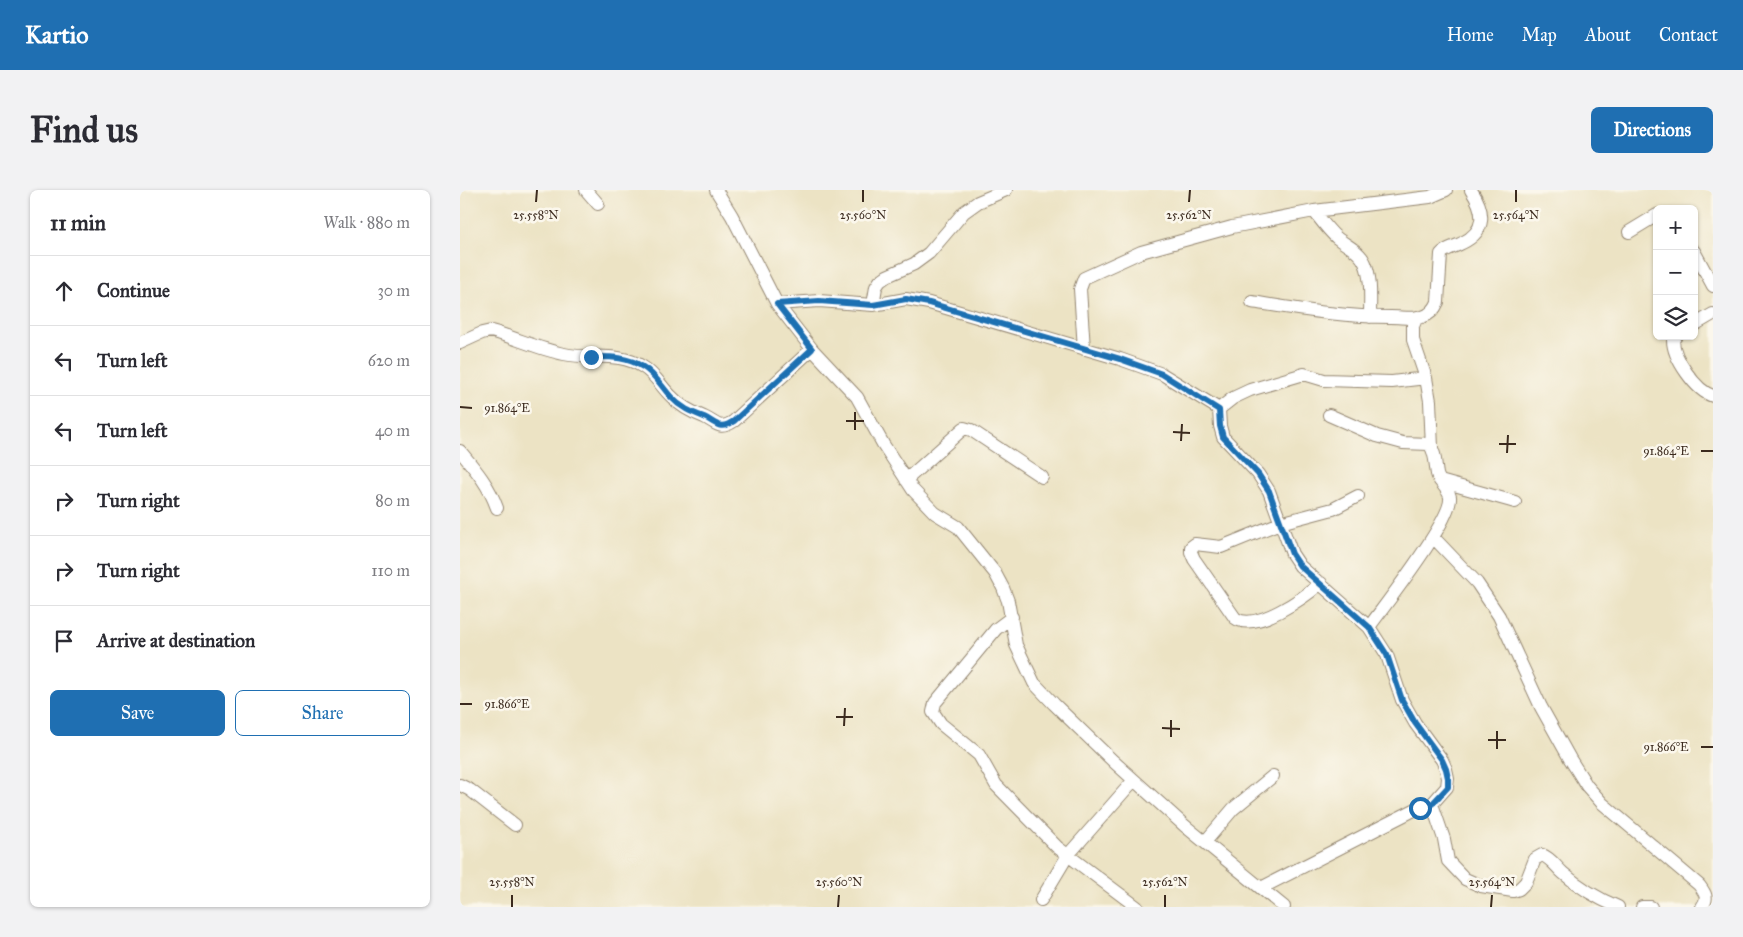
<!DOCTYPE html>
<meta charset="utf-8">
<style>
:root{--surface:#fff;--page:#f2f2f3;--text:#2b2b33;--muted:#7c7c81;--line:#e1e1e2;--accent:#1f6fb2}
body{margin:0;font-family:"IM FELL Great Primer",serif;background:var(--page);color:var(--text)}
.controls{position:absolute;right:15px;top:15px;display:grid;overflow:hidden;border-radius:8px;box-shadow:0 1px 4px #0004}
.controls button{width:45px;height:45px;display:grid;place-items:center;padding:0;border:0;border-bottom:1px solid var(--line);background:var(--surface);color:var(--text);font:25px sans-serif}
.stop{position:absolute;width:15px;height:15px;margin:-11px;border:4px solid #1f6fb2;border-radius:50%;background:#fff}
.stop.end{background:#1f6fb2;border-color:#fff;box-shadow:0 1px 5px #0008}
.list{margin:0;padding:0;list-style:none}
h2{display:flex;justify-content:space-between;align-items:center;height:65px;margin:0;padding:0 20px;font-size:21px}
h2 small{font-size:16px;font-weight:400;color:var(--muted)}
.list li{display:grid;grid-template-columns:32px 1fr auto;gap:15px;align-items:center;box-sizing:border-box;height:70px;padding:0 20px;border-top:1px solid var(--line)}
.list b{display:block;font-size:19px;white-space:nowrap}
.list em{font-size:16px;font-style:normal;color:var(--muted)}
.actions{display:flex;gap:10px;padding:15px 20px}
.actions a{flex:1;padding:11px 0;border:1px solid var(--accent);border-radius:8px;text-align:center;font-size:18px;color:var(--accent)}
.actions .main{background:var(--accent);color:#fff}
.icon{flex:none;width:28px;height:28px;fill:none;stroke:currentColor;stroke-width:2;stroke-linecap:round;stroke-linejoin:round}
.map{position:relative;flex:none;width:1253px;height:717px;overflow:hidden;border-radius:8px}
header{display:flex;align-items:center;gap:30px;box-sizing:border-box;height:70px;padding:0 25px;background:var(--accent);color:#fff}
header strong{font-size:24px}
nav{display:flex;gap:28px;margin-inline-start:auto;font-size:18px}
.intro{display:flex;align-items:center;justify-content:space-between;box-sizing:border-box;height:120px;padding:0 30px}
h1{margin:0;font-size:35px}
.button{padding:12px 22px;border-radius:8px;background:var(--accent);color:#fff;font-size:18px;font-weight:700}
main{display:flex;gap:30px;padding:0 30px}
aside{flex:1;background:var(--surface);border-radius:8px;box-shadow:0 1px 4px #0004}
.map>svg:first-child{display:block}
.lines{fill:none;stroke-linecap:round;stroke-linejoin:round}
.minor-casing{stroke:#948671;stroke-width:14}
.minor{stroke:#fff;stroke-width:12}
.route{stroke:#1f6fb2;stroke-width:6}
.ticks{fill:none;stroke:#3b2a1e;stroke-width:2}
.ticks-label{font-size:12px;text-anchor:middle;fill:#3b2a1e;stroke:#fbf7ec;stroke-width:5;stroke-linejoin:round;paint-order:stroke}
</style>
<header>
<strong>Kartio</strong>
<nav><a>Home</a><a>Map</a><a>About</a><a>Contact</a></nav>
</header>
<div class="intro"><h1>Find us</h1><a class="button">Directions</a></div>
<main>
<aside>
<h2>11 min<small>Walk · 880 m</small></h2>
<ul class="list">
<li><svg class="icon" aria-label="ahead" viewBox="0 0 24 24"><path d="M12 20V5M6 11l6-6 6 6"/></svg><div><b>Continue</b></div><em>30 m</em></li>
<li><svg class="icon" aria-label="left" viewBox="0 0 24 24"><path d="M17 20v-9H6M10 6l-5 5 5 5"/></svg><div><b>Turn left</b></div><em>620 m</em></li>
<li><svg class="icon" aria-label="left" viewBox="0 0 24 24"><path d="M17 20v-9H6M10 6l-5 5 5 5"/></svg><div><b>Turn left</b></div><em>40 m</em></li>
<li><svg class="icon" aria-label="right" viewBox="0 0 24 24"><path d="M7 20v-9h11M14 6l5 5-5 5"/></svg><div><b>Turn right</b></div><em>80 m</em></li>
<li><svg class="icon" aria-label="right" viewBox="0 0 24 24"><path d="M7 20v-9h11M14 6l5 5-5 5"/></svg><div><b>Turn right</b></div><em>110 m</em></li>
<li><svg class="icon" aria-label="arrive" viewBox="0 0 24 24"><path d="M6 21V4h12l-3 4 3 4H6"/></svg><div><b>Arrive at destination</b></div></li>
</ul>
<div class="actions"><a class="main">Save</a><a>Share</a></div>
</aside>
<div class="map">
<svg width="1253" height="717" viewBox="0 0 1253 717">
<rect width="100%" height="100%" fill="#fbf7ec"/>
<filter id="ink" filterUnits="userSpaceOnUse"><feTurbulence type="fractalNoise" baseFrequency=".02" numOctaves="2"/><feDisplacementMap in="SourceGraphic" scale="10" xChannelSelector="R" yChannelSelector="G"/><feConvolveMatrix kernelMatrix="1 2 1 2 8 2 1 2 1" color-interpolation-filters="sRGB"/></filter>
<filter id="wash" filterUnits="userSpaceOnUse"><feTurbulence type="fractalNoise" baseFrequency=".0096" numOctaves="4" result="noise"/><feDisplacementMap in="SourceGraphic" scale="20" xChannelSelector="R" yChannelSelector="G"/><feGaussianBlur stdDeviation="1.12" result="paint"/><feColorMatrix in="noise" values="0 0 0 0 0 0 0 0 0 0 0 0 0 0 0 0 0 1.4 0 .05"/><feComposite in="paint" operator="in"/></filter>
<g filter="url(#wash)">
<rect width="100%" height="100%" fill="#ece3c4"/>
</g>
<g filter="url(#ink)">
<g class="lines">
<defs>
<path id="minor" d="M126 0 138 14
M256 0 272 26 317 114 352 159 397 207 423 254 453 300 475 323 498 337 535 383 543 398 548 411 556 455 574 493 594 514 653 571 725 636 824 717
M854 21C861 30 868 40 877 48 887 56 900 61 905 73 912 89 910 110 910 127
M1169 42 1197 25
M1234 61 1253 96
M792 112C838 119 885 127 931 127 941 127 952 129 962 127 970 125 975 119 978 112L981 64C986 58 995 57 1002 53 1027 41 1025 21 1011 0
M317 114 359 111 413 115 446 109 469 113 660 169 702 184 759 219
M413 115 416 97 420 91 427 86 454 74 469 63 504 22 518 12 546 0
M957 127 953 136V150L966 188 970 211 972 258
M1234 135 1253 124
M1216 146 1213 150C1213 168 1236 201 1253 206
M0 153 22 143 31 141C56 148 79 159 104 164 131 170 159 161 183 177 195 184 202 198 212 207 221 217 231 222 244 227 257 233 259 241 274 231L352 159
M624 159 620 99 624 88 681 62 772 37 854 21 970 7 986 0
M966 188 932 192 864 190 844 184 790 200 773 208 759 219 760 236 763 247 798 284 809 301 832 364 840 376 909 437 927 465 942 510 955 533 982 570 986 579 988 588 987 597 972 614
M869 225 917 246 943 253 969 254C976 262 975 274 977 284 979 293 988 298 990 307 993 329 924 416 909 437
M0 261C15 279 29 295 37 318
M446 290 504 238 511 240 582 287
M980 291 1055 312
M974 348 1017 393 1039 426 1081 517 1110 569 1127 596 1142 613 1239 695C1245 703 1249 708 1242 717
M861 393C845 407 795 443 775 428L734 369 731 362V357L735 354 761 357 820 333 873 319 898 306
M552 427 536 439 475 513 473 522 481 534 519 565 536 595 597 657 677 717
M0 595 10 600 55 635
M745 652 773 619 813 586
M801 698 960 617 972 614 984 649 988 671 1005 689 1021 696 1053 701 1059 699 1066 692 1075 669 1082 665C1091 668 1096 677 1103 683 1119 697 1139 709 1158 717
M581 710 608 665 674 590
M1182 717H1191"/>
</defs>
<!-- minor casing -->
<use href="#minor" class="minor-casing"/>
<!-- minor -->
<use href="#minor" class="minor"/>
</g>
</g>
<g class="lines" filter="url(#ink)">
<!-- route -->
<path class="route" d="M131 167C150 167 166 166 183 177 195 184 202 197 211 207 221 218 231 222 244 227 257 233 259 241 274 231L352 159 317 114 359 111 413 115 446 109 469 113 660 169 702 184 759 220 760 236 763 247 798 284 809 301 832 364 840 376 909 437 927 465 942 510 955 533 982 570 986 579 988 588V597L972 614 960 618"/>
</g>
<!-- ticks -->
<path class="ticks" d="M76 12 77 0M403 12V0M729 12 730 0M1056 12V0M0 217 12 218M386 231H404M395 240V222M713 242 730 243M721 251 722 234M1039 254H1056M1241 261H1253M1047 263 1048 245M0 514H12M376 527H393M384 536 385 518M702 538 720 539M711 547V530M1028 550H1046M1241 557H1253M1037 559V541M52 717V705M378 717 379 705M705 717V705M1031 717 1032 705"/>
<g class="ticks-label">
<text x="76" y="29">25.558°N</text>
<text x="403" y="29">25.560°N</text>
<text x="729" y="29">25.562°N</text>
<text x="1056" y="29">25.564°N</text>
<text x="47" y="222">91.864°E</text>
<text x="1206" y="265">91.864°E</text>
<text x="47" y="518">91.866°E</text>
<text x="1206" y="561">91.866°E</text>
<text x="52" y="696">25.558°N</text>
<text x="379" y="696">25.560°N</text>
<text x="705" y="696">25.562°N</text>
<text x="1032" y="696">25.564°N</text>
</g>
</svg>
<div class="controls">
<button>+</button>
<button>−</button>
<button><svg class="icon" aria-label="layers" viewBox="0 0 24 24"><path d="M12 4l9 5-9 5-9-5zM3 14l9 5 9-5"/></svg></button>
</div>
<div class="stop" style="left:960px;top:618px"></div>
<div class="stop end" style="left:131px;top:167px"></div>
</div>
</main>
